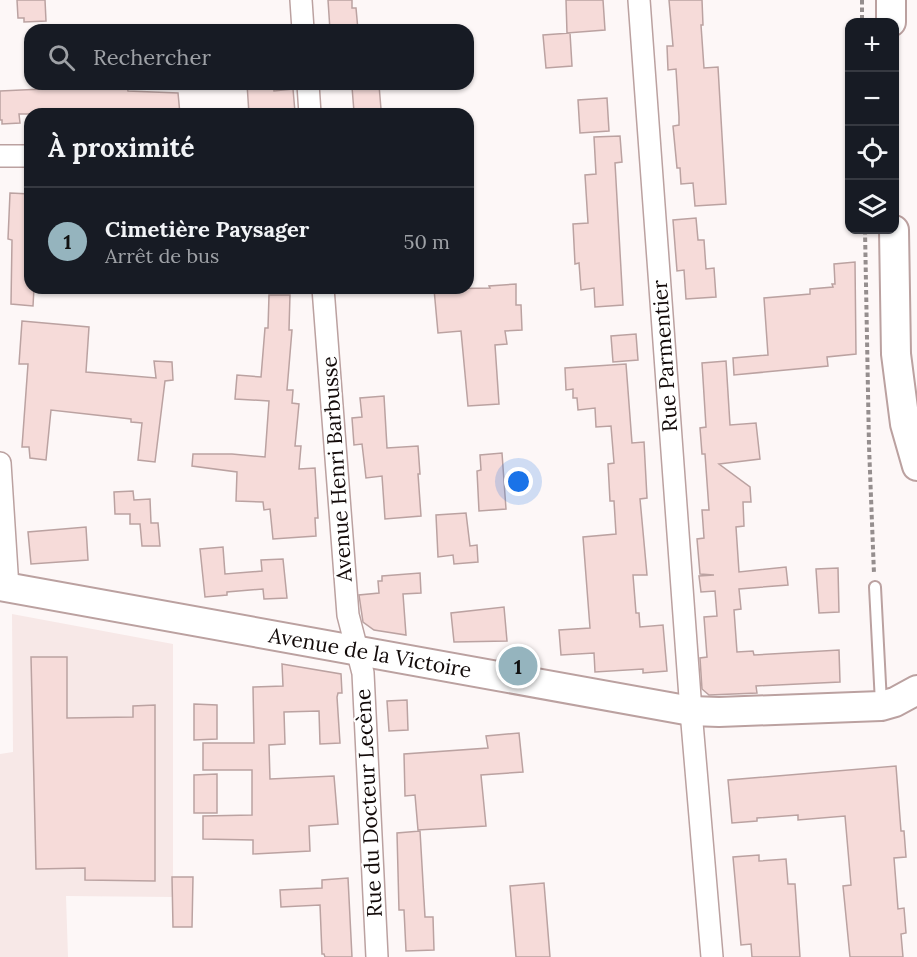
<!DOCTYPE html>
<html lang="fr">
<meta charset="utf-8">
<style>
:root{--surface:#171b24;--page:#242831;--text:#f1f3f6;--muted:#9ea1a6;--line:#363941;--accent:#95b4be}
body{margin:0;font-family:Lora,serif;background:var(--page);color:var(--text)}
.controls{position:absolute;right:18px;top:18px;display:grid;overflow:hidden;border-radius:12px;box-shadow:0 2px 4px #0004}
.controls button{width:54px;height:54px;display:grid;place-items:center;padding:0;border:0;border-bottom:2px solid var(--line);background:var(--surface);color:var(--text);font:30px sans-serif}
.you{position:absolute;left:519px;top:482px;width:21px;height:21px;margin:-15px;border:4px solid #fff;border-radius:50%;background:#1a73e8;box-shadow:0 0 0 9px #1a73e833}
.badge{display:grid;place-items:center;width:39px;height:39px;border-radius:50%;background:var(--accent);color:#111;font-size:20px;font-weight:700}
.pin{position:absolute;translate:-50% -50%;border:3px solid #fff;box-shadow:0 2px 6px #0006}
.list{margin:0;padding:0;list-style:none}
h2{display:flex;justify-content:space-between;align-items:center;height:78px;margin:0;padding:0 24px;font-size:26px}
h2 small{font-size:20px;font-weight:400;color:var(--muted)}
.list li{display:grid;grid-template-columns:39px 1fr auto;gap:18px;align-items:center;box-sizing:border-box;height:108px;padding:0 24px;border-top:2px solid var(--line)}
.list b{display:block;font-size:22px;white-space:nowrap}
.list p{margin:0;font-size:20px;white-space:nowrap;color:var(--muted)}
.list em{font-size:20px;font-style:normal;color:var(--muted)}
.icon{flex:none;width:33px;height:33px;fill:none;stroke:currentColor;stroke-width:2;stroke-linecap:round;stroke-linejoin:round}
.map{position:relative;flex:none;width:917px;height:957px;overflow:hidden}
.search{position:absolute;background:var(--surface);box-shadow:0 2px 4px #0004;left:24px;top:24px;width:450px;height:66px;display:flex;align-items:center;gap:15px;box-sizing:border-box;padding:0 21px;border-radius:18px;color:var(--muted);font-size:22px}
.panel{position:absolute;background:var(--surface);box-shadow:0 2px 4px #0004;left:24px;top:108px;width:450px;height:186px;border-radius:18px}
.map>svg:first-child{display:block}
.built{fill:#f7e8e7}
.building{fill:#f6dbd9;stroke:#bba2a1;stroke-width:1.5}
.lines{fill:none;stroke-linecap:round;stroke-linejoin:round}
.lane-casing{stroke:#bba1a0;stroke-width:14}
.street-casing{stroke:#bba1a0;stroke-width:24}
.secondary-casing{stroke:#bba1a0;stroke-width:32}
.path{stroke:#958e8e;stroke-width:4;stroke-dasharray:4.5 3;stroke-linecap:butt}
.lane{stroke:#fff;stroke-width:10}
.street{stroke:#fff;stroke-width:21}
.secondary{stroke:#fff;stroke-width:28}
.labels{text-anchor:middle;stroke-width:4.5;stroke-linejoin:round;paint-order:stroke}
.street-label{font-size:21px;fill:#120a09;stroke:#fff}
</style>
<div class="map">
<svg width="917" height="957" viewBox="0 0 917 957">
<rect width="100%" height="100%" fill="#fdf7f7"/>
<!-- built -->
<path class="built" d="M12 614 173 644V897L66 896 68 957H0V754L13 752Z"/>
<!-- building -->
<path class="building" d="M17 0H45L46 21 24 22V18H18Z
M328 0H352V8H356L358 30H330Z
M566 0H603L605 30 567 33Z
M669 0H702L703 25H701L704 68 718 67 726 204 695 206 693 183 681 184 680 168H677L673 126 679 125V117L676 69 668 70 667 46H673Z
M570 33 572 66 546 68 543 35Z
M247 84H273L274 91 293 89 295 112 249 114Z
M127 85 128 91 178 93 180 114H19L20 123 2 124V120H0V91Z
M379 85 381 109 354 112 352 87Z
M607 98 609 131 580 133 578 100Z
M620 136 622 162 615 163 623 305 595 307 594 288 581 290 579 263 575 264 573 224 588 223 585 175 596 174 594 137Z
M10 193 30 194V288H34L33 306 11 304 12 240 8 239Z
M696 218 698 240H704L706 269 714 268 716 297 686 299 684 270 677 271 673 220Z
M855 262 856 354 827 357 828 366 734 375 733 358 768 355 764 298 810 294V289L833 287 832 284H835L834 264Z
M516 284V305H521L522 330 505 331 507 344 495 345 499 404 468 406 461 331 438 333 434 289 490 288 489 286Z
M269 295H290L289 330H292L287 390H293L292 403 299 404 295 446H301L299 469 315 468 318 518H315L316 536 273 539 270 509 264 510 263 502 236 501 237 472 192 466 193 454H232L265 457 269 401 235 399 237 375 261 377 265 328H268Z
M22 321 89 327 86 372 156 378 154 361 172 362 173 380 165 381 155 462 138 460 142 423 131 422V419L51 410 46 460 30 458 29 447H22L28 364H19Z
M636 334 638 360 613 362 611 336Z
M726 361 730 425 756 423 760 459 719 464 750 487 751 502H743L744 526 736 527 739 572 786 567 788 585 739 589 741 609 734 610 737 652 753 651 754 655 839 650 840 682 756 686 757 693 709 695 702 689 700 658 707 657 704 617 717 616 715 591 701 592 699 576 714 575 700 574 697 539 704 538 702 510H709L705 454H702L700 428 706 427 702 363Z
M626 364 632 443 644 442 647 498 640 499 647 575H633L636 613H639L640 627 663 625 667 671 643 673V669L595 672 594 653 561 655 559 630 590 628 583 537 616 534 614 501H610L608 464 614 463 611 426 596 427 595 408 578 410 577 398H573V389L566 390 565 368Z
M384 396 387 448 418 446 420 474H418L421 516 385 519 382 476 366 478 362 444 354 445 352 418 362 417 360 398Z
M502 453 506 509 479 511 477 471 481 470 480 455Z
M133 491 134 500 150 499 151 523H158L160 546H142L140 524H130V514H115L114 492Z
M466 513 470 546 477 545 478 562 454 564 453 555 438 557 436 515Z
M86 527 88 560 31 564 28 532Z
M223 547 225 574 262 571 261 560 283 559 287 598 264 599 263 589 227 592V595L205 597 200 549Z
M838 568 839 612 819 613 816 569Z
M420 573 421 593 403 594 406 635 374 630 363 622 359 595 379 593 378 581H382V576Z
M504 607 507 641 454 642 451 613Z
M31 657H67V718L133 717V706L155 705V881L85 880V868L36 869Z
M282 664 341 674 342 693H338L337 697 340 743 320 744 319 711 284 712 285 744 269 745 270 779 334 776 338 824 309 826 310 851 253 854V840L203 839V816L252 815V770H203V743H254L253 687 283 686Z
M407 700 408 730 389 731 387 701Z
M194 704 217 705V739L194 740Z
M519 733 523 772 481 775 486 826 418 830 415 795 405 796 404 754 488 748 486 736Z
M896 766 901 831H904L906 857 894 858 898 909 904 908 906 933 901 934 903 957H850L843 886 851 885 845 816 798 820V815L757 818V821L732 823 728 780Z
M217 774V813H194V775Z
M420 831 425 917H433L434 950 406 951 404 910H399L397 833Z
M759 855V861L786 859 788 884H795L800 957H752L751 944 741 945 733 857Z
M172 877H193L192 927H173Z
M348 878 352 957H325L324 954H322L320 905 281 907 280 890 322 888V880Z
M544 883 550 957H516L510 886Z"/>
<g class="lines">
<defs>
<path id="lane" d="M875 587 881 703"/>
<path id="street" d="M301 0 303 30
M639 0 691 711 712 957
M308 84 310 114
M0 156H30
M323 288 348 615 363 673 377 957
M0 463 8 588"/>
<path id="secondary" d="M891 0V22
M894 230 896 354 905 424 917 466
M0 586 691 711 719 712 881 706 895 702 917 690"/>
</defs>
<!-- lane casing -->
<use href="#lane" class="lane-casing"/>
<!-- street casing -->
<use href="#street" class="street-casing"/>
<!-- secondary casing -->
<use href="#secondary" class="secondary-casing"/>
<!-- path -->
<path class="path" d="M862 0V22
M865 230 869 446 874 574"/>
<!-- lane -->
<use href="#lane" class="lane"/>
<!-- street -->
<use href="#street" class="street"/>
<!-- secondary -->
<use href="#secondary" class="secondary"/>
</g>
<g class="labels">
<!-- street labels -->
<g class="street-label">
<text transform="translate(665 356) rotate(-94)" y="7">Rue Parmentier</text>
<text transform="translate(337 469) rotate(-94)" y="7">Avenue Henri Barbusse</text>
<text transform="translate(370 653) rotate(10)" y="7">Avenue de la Victoire</text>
<text transform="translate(369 803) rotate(-93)" y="7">Rue du Docteur Lecène</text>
</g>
</g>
</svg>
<div class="controls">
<button>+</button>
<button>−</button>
<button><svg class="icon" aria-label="locate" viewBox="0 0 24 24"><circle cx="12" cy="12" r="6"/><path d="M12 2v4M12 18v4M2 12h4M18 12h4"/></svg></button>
<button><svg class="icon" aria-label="layers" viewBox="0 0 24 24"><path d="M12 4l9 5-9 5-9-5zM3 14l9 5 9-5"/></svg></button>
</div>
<div class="you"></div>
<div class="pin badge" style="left:518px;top:666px">1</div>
<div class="search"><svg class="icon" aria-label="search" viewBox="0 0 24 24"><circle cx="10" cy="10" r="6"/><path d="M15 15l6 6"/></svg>Rechercher</div>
<section class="panel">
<h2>À proximité<small></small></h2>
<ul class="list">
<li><span class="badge">1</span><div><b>Cimetière Paysager</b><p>Arrêt de bus</p></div><em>50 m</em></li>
</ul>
</section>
</div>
